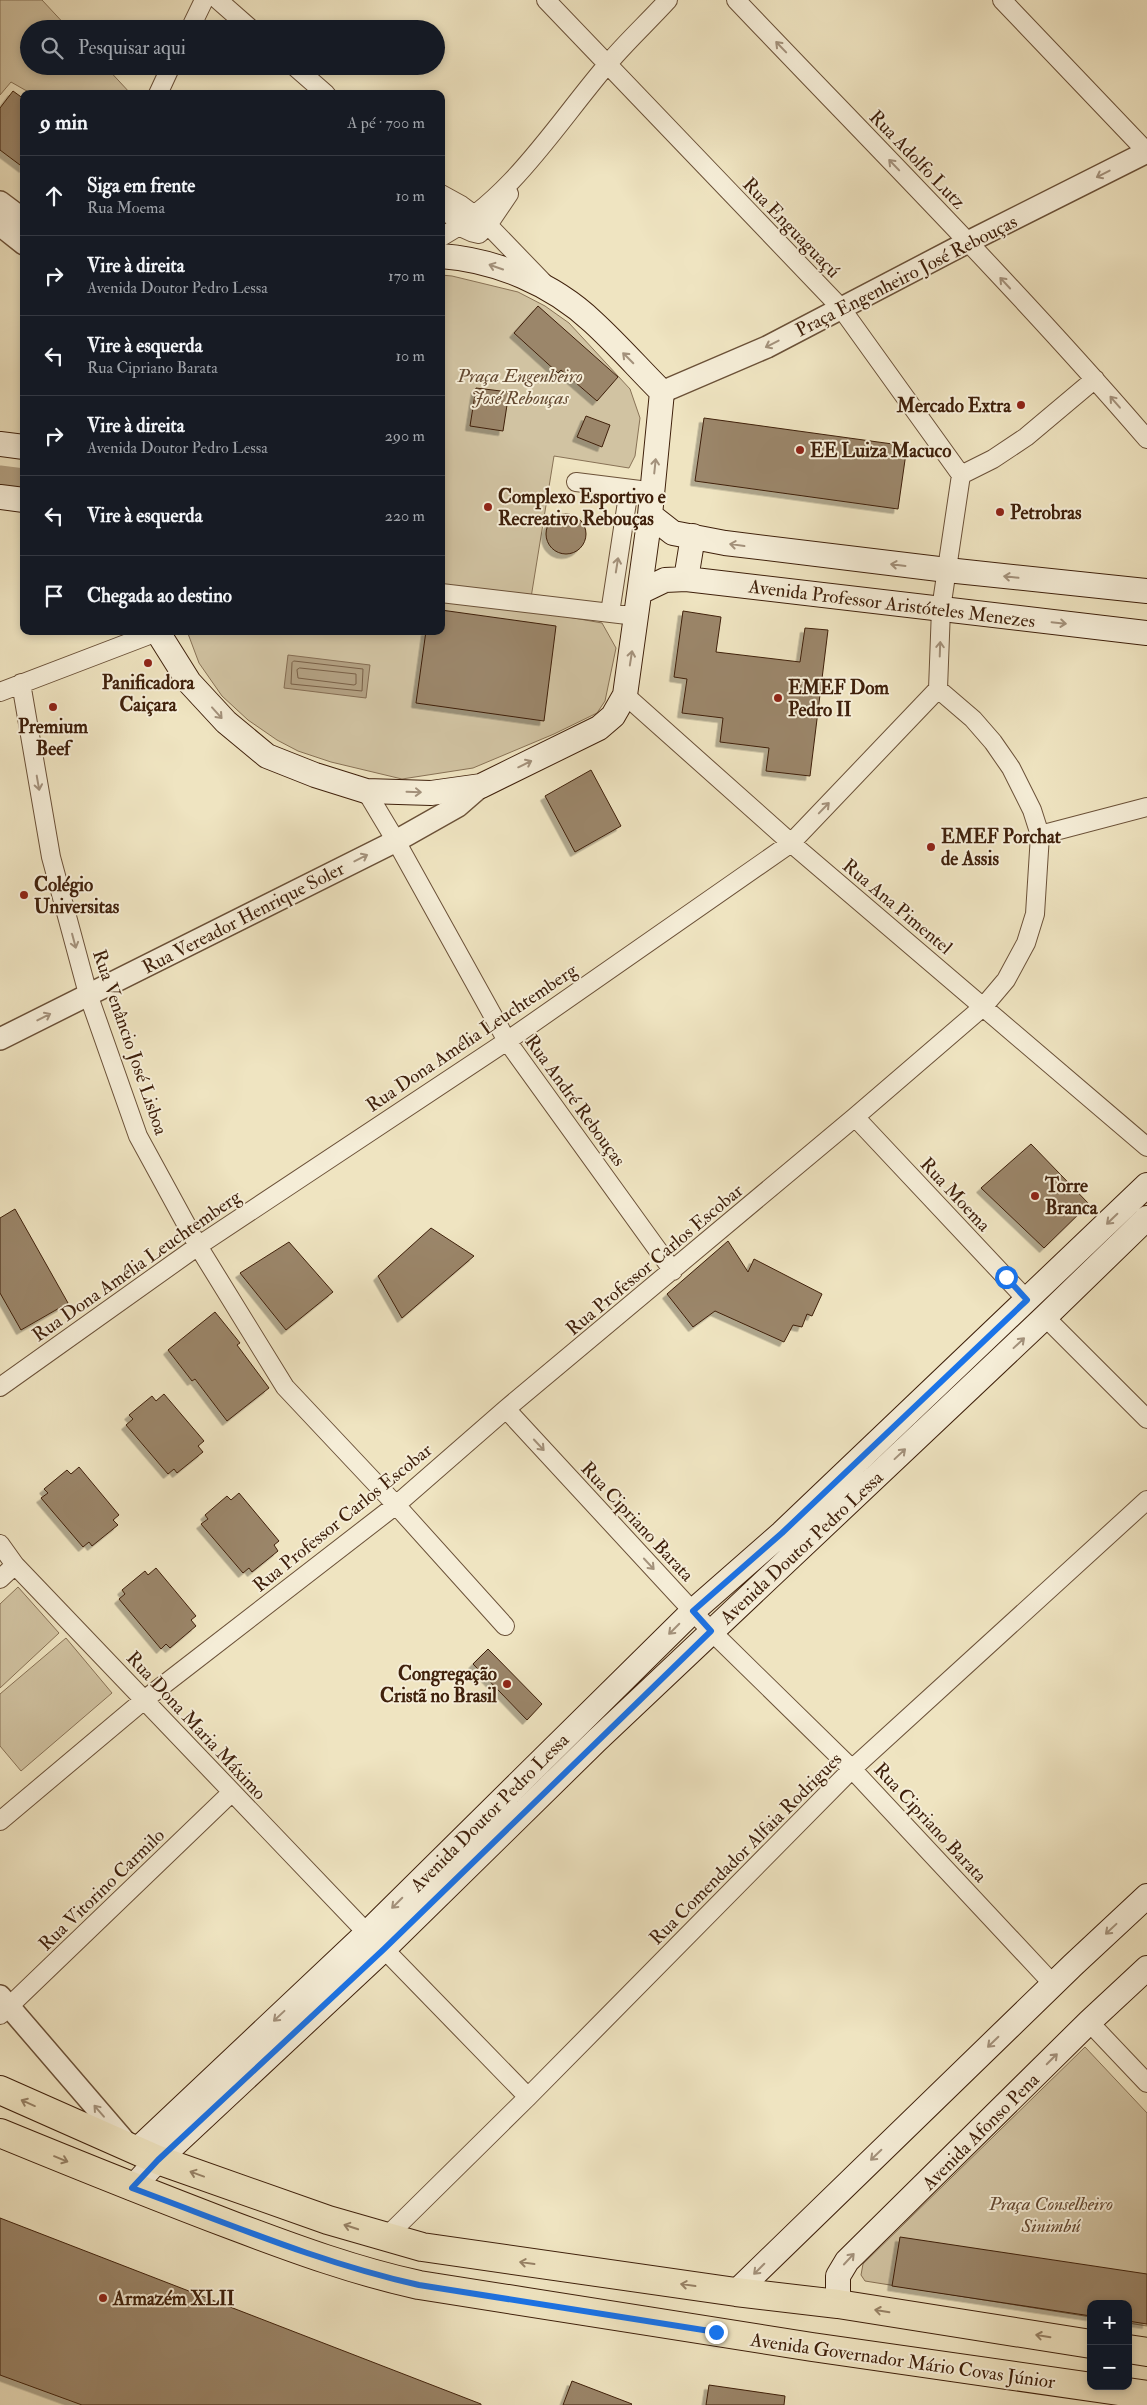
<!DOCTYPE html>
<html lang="pt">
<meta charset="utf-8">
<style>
:root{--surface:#171b24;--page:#20242c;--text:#f1f3f6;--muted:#9ea1a6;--line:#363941}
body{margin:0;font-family:"IM FELL Double Pica",serif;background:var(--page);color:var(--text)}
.controls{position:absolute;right:15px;bottom:15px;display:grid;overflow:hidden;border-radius:10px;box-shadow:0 2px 8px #0003}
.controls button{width:45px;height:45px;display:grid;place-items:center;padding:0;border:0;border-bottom:1px solid var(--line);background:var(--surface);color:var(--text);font:25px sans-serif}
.stop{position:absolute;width:15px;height:15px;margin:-11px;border:4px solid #1a73e8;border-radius:50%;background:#fff}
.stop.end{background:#1a73e8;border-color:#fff;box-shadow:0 1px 5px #0008}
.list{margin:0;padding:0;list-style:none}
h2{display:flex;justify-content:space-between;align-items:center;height:65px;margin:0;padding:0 20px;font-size:21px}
h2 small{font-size:16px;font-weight:400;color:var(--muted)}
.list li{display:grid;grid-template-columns:32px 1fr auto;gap:15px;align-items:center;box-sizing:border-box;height:80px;padding:0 20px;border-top:1px solid var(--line)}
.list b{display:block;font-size:19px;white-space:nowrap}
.list p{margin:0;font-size:16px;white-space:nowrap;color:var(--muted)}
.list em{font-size:16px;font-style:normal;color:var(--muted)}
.icon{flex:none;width:28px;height:28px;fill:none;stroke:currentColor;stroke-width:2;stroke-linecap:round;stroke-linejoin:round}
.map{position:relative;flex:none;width:1147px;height:2405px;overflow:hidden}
.search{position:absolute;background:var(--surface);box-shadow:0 2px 8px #0003;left:20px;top:20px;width:425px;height:55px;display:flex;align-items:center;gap:12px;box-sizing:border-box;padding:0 18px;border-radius:28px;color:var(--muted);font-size:19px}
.panel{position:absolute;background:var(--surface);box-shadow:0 2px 8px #0003;left:20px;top:90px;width:425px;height:545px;border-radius:10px}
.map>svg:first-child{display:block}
.green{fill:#d1c3a2;stroke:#887256}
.water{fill:#b3a183;stroke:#856d53}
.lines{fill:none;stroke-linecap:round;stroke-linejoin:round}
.shore{stroke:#796047;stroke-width:1}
.canal{stroke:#b3a183;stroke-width:19}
.building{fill:#9b866a;stroke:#3f200b;filter:url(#shadow)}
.minor-casing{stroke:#6b5138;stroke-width:20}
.tertiary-casing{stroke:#6b5138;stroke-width:24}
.secondary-casing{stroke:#3f200b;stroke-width:26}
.primary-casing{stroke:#3f200b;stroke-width:30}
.minor{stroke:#f5edd7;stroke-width:18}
.tertiary{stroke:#f5edd7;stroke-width:21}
.secondary{stroke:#f5edd7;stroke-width:24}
.primary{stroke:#efe4c1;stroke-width:28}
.oneway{stroke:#a3917b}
.oneway2{stroke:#978266}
.route{stroke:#1a73e8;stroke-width:6}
.poi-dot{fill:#8f2418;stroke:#f5edd7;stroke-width:2}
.labels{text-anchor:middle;stroke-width:4;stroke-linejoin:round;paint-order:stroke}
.street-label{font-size:19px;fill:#3f200b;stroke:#f5edd7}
.park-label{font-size:19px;font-style:italic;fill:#644931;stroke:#f5edd7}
.poi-label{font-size:19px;font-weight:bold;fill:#3f200b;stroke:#f5edd7;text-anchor:start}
</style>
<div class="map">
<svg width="1147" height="2405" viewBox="0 0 1147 2405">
<defs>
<filter id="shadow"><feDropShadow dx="-4.5" dy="4.5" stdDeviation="0" flood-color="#0004"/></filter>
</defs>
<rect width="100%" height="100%" fill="#efe4c1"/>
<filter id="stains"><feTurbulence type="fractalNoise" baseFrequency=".004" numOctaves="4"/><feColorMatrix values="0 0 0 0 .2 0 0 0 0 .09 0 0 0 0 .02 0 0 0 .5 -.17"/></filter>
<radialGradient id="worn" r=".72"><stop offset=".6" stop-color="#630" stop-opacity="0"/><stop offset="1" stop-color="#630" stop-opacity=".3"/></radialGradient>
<!-- green -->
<path class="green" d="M0 0H42L69 29H29V66H105L131 94H32L11 82 0 95Z
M441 275 452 276 518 292 545 306 569 323 630 389 640 418 635 456 629 468 554 456 529 610 602 623 616 648 605 701 597 713 554 734 473 768 402 779 331 762 298 751 277 740 248 720 222 696 199 663 187 631H441Z
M18 1587 59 1633 0 1688V1604Z
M66 1638 112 1693 21 1771 0 1746V1694Z
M1085 2047 1147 2113V2326L1128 2323V2304H1091V2317L865 2281 861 2275 863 2264Z"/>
<!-- water -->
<path class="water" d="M288 655 370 665 366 698 284 688Z"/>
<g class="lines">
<!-- shore -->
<path class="shore" d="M294 661 363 669 362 691 291 684 292 663Z
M300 668 356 674V684L354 685 298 678 297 670Z"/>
<!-- canal -->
<path class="canal" d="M0 475 24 478"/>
</g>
<!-- building -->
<path class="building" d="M13 91 24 99V168L0 150V108Z
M538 306 618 377 597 401 561 370 558 373 514 333Z
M476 388 509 392 503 431 470 426Z
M586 416 610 425 602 447 577 437Z
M704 418 907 446 898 509 695 481Z
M546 534a20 20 0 1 1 40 0a20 20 0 1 1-40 0Z
M441 610 556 626 544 721 416 703 426 631H441Z
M683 611 721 617 716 652 800 662 805 628 828 630 810 776 766 771 769 748 720 742 723 718 682 713 687 679 674 677Z
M591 770 621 826 575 852 545 796Z
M1031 1144 1089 1204 1044 1248 981 1188Z
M15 1209 68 1303 21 1330 0 1293V1218Z
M431 1228 474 1256 402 1318 378 1276Z
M728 1241 748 1272 754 1259 822 1294 812 1316 807 1314 802 1327 793 1325 784 1342 715 1311 693 1327 667 1294Z
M289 1242 333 1292 286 1330 240 1273Z
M215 1312 240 1343 237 1345 269 1388 227 1421 195 1379 192 1381 168 1350Z
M164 1394 204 1441 198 1446 203 1452 177 1473 174 1469 168 1474 126 1425 133 1419 129 1415 152 1396 156 1401Z
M79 1467 119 1515 113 1520 118 1525 92 1546 89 1542 83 1547 41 1498 48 1493 44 1489 67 1470 71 1474Z
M239 1493 279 1541 274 1545 278 1551 252 1572 249 1568 243 1573 201 1524 208 1519 205 1515 227 1496 231 1500Z
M156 1568 196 1616 191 1620 196 1626 170 1648 166 1644 161 1649 119 1599 125 1594 122 1590 145 1571 148 1575Z
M488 1649 542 1704 527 1720 473 1664Z
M0 2218 481 2404V2405H82L0 2375Z
M900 2237 1147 2274V2324L1128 2321V2304H1091V2316L892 2286Z
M572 2381 632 2404 631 2405H563Z
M709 2385 785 2396 784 2405H706Z"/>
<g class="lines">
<defs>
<path id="minor" d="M218 0 251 29
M546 0 841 308 961 475 941 609 938 689
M736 0C874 145 1016 287 1147 439
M1002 0 1147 152
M190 29 204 0
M294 66 326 94
M158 94 171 66
M441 194 461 205 488 225 543 282
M443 196C449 214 457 231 479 234L488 225 509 194
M441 237C512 198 555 126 606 66 625 43 648 22 668 0
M961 475 993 459 1026 437 1095 379
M576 482 640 490
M441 593 636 616
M610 613 629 489
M21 683 51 857 88 994 138 1136 198 1246 285 1387 396 1505 505 1626
M0 692 157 632
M625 695 791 843 1147 1147
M366 791 396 841 507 1041 673 1271
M1040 835 1147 807
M855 1117 1027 1300
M1045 1317 1147 1419
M0 1387 198 1246 507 1041 791 843 938 689
M506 1409 711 1631 852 1769 1053 1984
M0 1544 15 1565 367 1933
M0 1579 15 1565
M0 1821 144 1700 396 1505 506 1409 855 1117 984 1006 1006 980 1026 943 1035 914 1040 835 1032 810 1011 768 993 742 973 719 938 689
M384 1949 528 2097
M0 2015 231 1793
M1089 2022 1147 2083
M385 2238 528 2097 852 1769 1147 1500"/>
<path id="tertiary" d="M0 202 24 220
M0 225 24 244
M662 392 767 347 968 242 1147 152
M0 1039 396 841 458 806 481 786
M0 1996 129 2146"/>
<path id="secondary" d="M0 444 24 447
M0 497 24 500
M650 515 673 533 725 543 947 570 1147 591
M686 579 693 536
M640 592 665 580 686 579 1147 633
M157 631 189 682 226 722 267 756 315 775 366 791 431 793 481 786 599 728 613 716 625 695 650 515 662 392C639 369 617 344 593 322 553 284 496 260 441 256
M137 2150 367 1933 693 1611 782 1533 1147 1185
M132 2188 158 2160 384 1949 596 1741 1045 1317 1147 1218
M736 2292 1073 1965 1147 1896
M838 2304V2276L847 2261 1089 2022 1147 1968"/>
<path id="primary" d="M0 2090 158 2160 328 2220 422 2247 736 2292 838 2304 1091 2344
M0 2133C78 2165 155 2196 234 2226 295 2249 355 2271 419 2285L812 2347 1147 2395
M1128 2349 1147 2352"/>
</defs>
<!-- minor casing -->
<use href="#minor" class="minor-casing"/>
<!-- tertiary casing -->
<use href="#tertiary" class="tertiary-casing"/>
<!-- secondary casing -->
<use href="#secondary" class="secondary-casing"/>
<!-- primary casing -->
<use href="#primary" class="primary-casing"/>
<!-- minor -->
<use href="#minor" class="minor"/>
<!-- tertiary -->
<use href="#tertiary" class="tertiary"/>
<!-- secondary -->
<use href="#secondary" class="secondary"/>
<!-- primary -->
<use href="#primary" class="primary"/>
</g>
<!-- one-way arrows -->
<defs><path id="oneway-shaft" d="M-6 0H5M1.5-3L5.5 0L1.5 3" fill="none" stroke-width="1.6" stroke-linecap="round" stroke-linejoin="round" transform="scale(1.25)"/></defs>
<g class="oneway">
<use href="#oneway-shaft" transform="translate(781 47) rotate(-134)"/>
<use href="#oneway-shaft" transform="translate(894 165) rotate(-134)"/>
<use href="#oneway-shaft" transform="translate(1103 174) rotate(153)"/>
<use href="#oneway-shaft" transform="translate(496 267) rotate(-161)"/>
<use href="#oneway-shaft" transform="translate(1005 283) rotate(-133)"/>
<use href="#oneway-shaft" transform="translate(772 344) rotate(153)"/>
<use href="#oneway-shaft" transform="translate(628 358) rotate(-135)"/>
<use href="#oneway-shaft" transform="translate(1115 402) rotate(-131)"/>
<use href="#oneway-shaft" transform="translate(655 466) rotate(-84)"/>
<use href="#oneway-shaft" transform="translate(737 545) rotate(-172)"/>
<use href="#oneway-shaft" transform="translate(617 565) rotate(-81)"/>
<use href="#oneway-shaft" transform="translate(898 565) rotate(-173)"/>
<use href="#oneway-shaft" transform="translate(1011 577) rotate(-174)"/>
<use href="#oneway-shaft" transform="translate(1059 623) rotate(6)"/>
<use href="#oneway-shaft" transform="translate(940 649) rotate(-88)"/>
<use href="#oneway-shaft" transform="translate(631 658) rotate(-81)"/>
<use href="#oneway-shaft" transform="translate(217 713) rotate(48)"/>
<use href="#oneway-shaft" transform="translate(525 764) rotate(-26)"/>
<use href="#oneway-shaft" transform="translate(38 783) rotate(80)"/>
<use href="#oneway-shaft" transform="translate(414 792) rotate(2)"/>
<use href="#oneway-shaft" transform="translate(824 808) rotate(-46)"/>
<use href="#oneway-shaft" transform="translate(361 858) rotate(-27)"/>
<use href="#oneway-shaft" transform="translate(74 941) rotate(75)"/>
<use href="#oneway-shaft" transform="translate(44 1017) rotate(-27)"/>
<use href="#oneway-shaft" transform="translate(1112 1219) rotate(136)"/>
<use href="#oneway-shaft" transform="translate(1019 1343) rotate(-43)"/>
<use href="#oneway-shaft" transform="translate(539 1445) rotate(47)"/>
<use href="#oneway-shaft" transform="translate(900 1454) rotate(-43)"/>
<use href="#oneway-shaft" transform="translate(649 1564) rotate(47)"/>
<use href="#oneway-shaft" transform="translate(674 1629) rotate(135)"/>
<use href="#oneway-shaft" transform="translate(397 1903) rotate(135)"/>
<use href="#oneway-shaft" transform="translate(1111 1929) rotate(137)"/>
<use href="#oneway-shaft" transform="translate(279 2016) rotate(137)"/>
<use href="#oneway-shaft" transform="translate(993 2042) rotate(136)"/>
<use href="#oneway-shaft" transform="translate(1052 2059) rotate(-45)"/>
<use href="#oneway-shaft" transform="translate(99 2111) rotate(-131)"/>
<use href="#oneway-shaft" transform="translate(876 2155) rotate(136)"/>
<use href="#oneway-shaft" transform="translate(849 2259) rotate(-47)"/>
<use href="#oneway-shaft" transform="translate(759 2269) rotate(135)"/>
</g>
<g class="oneway2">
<use href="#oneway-shaft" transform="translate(28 2103) rotate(-156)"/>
<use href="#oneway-shaft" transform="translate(61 2159) rotate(22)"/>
<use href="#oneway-shaft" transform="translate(197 2174) rotate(-160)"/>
<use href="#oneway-shaft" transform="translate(351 2227) rotate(-162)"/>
<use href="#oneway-shaft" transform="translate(527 2263) rotate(-172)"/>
<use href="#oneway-shaft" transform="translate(688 2285) rotate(-172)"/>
<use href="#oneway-shaft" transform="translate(882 2311) rotate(-171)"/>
<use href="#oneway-shaft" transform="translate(1043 2336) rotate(-171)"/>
</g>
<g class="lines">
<!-- route -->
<path class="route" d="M716 2332 419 2285C320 2263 227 2223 132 2188L158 2160 384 1949 711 1631 693 1611 782 1533 1027 1300 1006 1277"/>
</g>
<!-- markers -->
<g class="poi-dot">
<circle cx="1021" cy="405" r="5"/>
<circle cx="800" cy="450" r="5"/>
<circle cx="488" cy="507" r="5"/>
<circle cx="1000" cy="512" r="5"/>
<circle cx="148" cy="663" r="5"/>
<circle cx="778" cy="698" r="5"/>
<circle cx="53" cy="707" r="5"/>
<circle cx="931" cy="847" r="5"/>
<circle cx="24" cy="895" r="5"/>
<circle cx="1035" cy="1196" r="5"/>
<circle cx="507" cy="1684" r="5"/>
<circle cx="103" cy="2298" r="5"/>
</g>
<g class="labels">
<!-- street labels -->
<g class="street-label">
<text transform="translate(918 159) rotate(46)" y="7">Rua Adolfo Lutz</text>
<text transform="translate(792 227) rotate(46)" y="7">Rua Enguaguaçú</text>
<text transform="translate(906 275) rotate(-27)" y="7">Praça Engenheiro José Rebouças</text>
<text transform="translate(892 603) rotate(7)" y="7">Avenida Professor Aristóteles Menezes</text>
<text transform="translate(898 906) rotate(40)" y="7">Rua Ana Pimentel</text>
<text transform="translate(243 917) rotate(-27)" y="7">Rua Vereador Henrique Soler</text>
<text transform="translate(471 1037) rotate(-34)" y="7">Rua Dona Amélia Leuchtemberg</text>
<text transform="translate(131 1042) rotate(71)" y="7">Rua Venâncio José Lisboa</text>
<text transform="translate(576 1100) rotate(54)" y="7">Rua André Rebouças</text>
<text transform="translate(956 1194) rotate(47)" y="7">Rua Moema</text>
<text transform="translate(654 1259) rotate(-40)" y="7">Rua Professor Carlos Escobar</text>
<text transform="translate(136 1265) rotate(-35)" y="7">Rua Dona Amélia Leuchtemberg</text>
<text transform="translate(342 1517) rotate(-39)" y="7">Rua Professor Carlos Escobar</text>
<text transform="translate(638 1521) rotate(47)" y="7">Rua Cipriano Barata</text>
<text transform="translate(801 1547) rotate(-43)" y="7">Avenida Doutor Pedro Lessa</text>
<text transform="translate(197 1725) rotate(47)" y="7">Rua Dona Maria Máximo</text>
<text transform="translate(489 1812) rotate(-45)" y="7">Avenida Doutor Pedro Lessa</text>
<text transform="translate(931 1822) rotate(47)" y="7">Rua Cipriano Barata</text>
<text transform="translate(745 1848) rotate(-45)" y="7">Rua Comendador Alfaia Rodrigues</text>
<text transform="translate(101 1889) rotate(-44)" y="7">Rua Vitorino Carmilo</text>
<text transform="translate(980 2131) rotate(-45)" y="7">Avenida Afonso Pena</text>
<text transform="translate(903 2360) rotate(8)" y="7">Avenida Governador Mário Covas Júnior</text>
</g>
<!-- park labels -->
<g class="park-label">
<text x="520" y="382">Praça Engenheiro<tspan x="520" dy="22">José Rebouças</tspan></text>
<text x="1051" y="2210">Praça Conselheiro<tspan x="1051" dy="22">Sinimbú</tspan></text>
</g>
<!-- poi labels -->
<g class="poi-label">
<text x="1011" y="412" text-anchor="end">Mercado Extra</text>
<text x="810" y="457">EE Luiza Macuco</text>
<text x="498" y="503">Complexo Esportivo e<tspan x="498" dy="22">Recreativo Rebouças</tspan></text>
<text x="1010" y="519">Petrobras</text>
<text x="148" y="689" text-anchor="middle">Panificadora<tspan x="148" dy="22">Caiçara</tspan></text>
<text x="788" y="694">EMEF Dom<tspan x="788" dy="22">Pedro II</tspan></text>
<text x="53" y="733" text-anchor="middle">Premium<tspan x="53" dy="22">Beef</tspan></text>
<text x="941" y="843">EMEF Porchat<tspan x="941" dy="22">de Assis</tspan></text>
<text x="34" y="891">Colégio<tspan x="34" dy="22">Universitas</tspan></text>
<text x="1045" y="1192">Torre<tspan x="1045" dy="22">Branca</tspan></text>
<text x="497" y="1680" text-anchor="end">Congregação<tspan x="497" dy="22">Cristã no Brasil</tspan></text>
<text x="113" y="2305">Armazém XLII</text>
</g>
</g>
<rect width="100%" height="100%" filter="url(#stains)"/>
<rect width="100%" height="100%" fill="url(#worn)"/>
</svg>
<div class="controls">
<button>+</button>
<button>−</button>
</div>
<div class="stop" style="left:1006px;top:1277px"></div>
<div class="stop end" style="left:716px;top:2332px"></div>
<div class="search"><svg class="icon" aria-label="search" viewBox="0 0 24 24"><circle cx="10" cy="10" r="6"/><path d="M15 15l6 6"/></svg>Pesquisar aqui</div>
<section class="panel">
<h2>9 min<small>A pé · 700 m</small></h2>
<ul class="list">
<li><svg class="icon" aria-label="ahead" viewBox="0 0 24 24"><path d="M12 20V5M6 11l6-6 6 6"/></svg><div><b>Siga em frente</b><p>Rua Moema</p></div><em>10 m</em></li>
<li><svg class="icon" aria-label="right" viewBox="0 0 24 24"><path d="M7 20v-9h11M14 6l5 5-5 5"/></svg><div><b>Vire à direita</b><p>Avenida Doutor Pedro Lessa</p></div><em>170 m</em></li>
<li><svg class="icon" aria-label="left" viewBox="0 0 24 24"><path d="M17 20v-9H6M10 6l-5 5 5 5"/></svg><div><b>Vire à esquerda</b><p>Rua Cipriano Barata</p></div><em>10 m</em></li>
<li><svg class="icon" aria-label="right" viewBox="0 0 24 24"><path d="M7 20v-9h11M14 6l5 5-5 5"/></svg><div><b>Vire à direita</b><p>Avenida Doutor Pedro Lessa</p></div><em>290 m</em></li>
<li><svg class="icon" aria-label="left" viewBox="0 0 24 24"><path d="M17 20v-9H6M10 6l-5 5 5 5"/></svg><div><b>Vire à esquerda</b></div><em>220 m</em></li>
<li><svg class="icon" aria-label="arrive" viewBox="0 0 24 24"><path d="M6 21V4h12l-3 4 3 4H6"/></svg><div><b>Chegada ao destino</b></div></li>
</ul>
</section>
</div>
